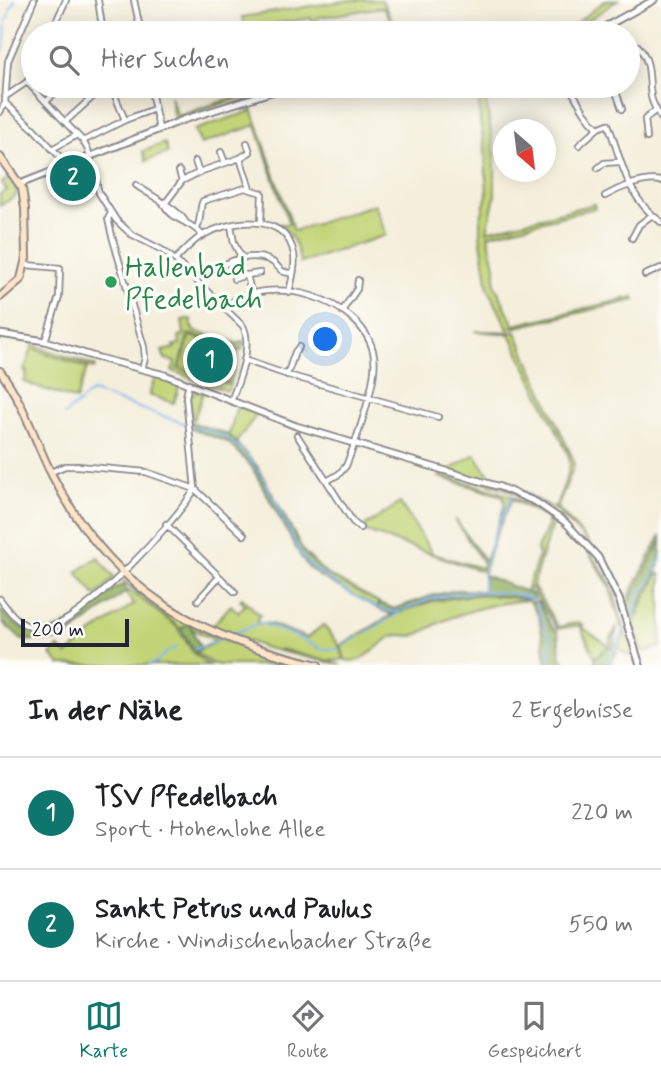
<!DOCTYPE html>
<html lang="de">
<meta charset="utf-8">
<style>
:root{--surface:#fff;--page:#f6f6f6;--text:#202124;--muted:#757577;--line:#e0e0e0;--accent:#0f766e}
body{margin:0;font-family:Mynerve,sans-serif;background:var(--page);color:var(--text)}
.compass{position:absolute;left:493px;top:119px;width:63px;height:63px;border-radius:50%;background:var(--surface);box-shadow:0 4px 18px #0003;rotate:152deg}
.scale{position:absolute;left:21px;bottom:18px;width:108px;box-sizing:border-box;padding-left:7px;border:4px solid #22223b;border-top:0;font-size:19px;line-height:24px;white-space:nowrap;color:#22223b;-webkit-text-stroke:5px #fdfcf7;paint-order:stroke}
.you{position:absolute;left:326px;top:340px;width:24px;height:24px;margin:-18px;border:5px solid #fff;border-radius:50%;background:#1a73e8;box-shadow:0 0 0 10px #1a73e833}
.badge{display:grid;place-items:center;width:46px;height:46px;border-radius:50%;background:var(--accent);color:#fff;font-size:23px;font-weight:700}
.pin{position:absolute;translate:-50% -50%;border:4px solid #fff;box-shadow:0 2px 7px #0006}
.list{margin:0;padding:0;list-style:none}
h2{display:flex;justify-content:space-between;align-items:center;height:91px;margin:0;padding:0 28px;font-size:30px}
h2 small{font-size:23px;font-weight:400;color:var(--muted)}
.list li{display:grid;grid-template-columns:46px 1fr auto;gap:21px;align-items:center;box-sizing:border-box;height:112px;padding:0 28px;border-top:2px solid var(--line)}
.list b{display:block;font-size:26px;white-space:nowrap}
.list p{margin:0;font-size:23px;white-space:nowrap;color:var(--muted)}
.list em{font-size:23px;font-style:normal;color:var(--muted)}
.icon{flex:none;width:38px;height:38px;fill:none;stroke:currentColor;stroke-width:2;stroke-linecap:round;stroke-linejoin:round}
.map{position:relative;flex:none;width:661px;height:665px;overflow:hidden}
.search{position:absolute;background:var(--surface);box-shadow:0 4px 18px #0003;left:21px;right:21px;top:21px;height:77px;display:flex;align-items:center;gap:18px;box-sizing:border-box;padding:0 24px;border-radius:38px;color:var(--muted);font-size:26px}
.sheet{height:315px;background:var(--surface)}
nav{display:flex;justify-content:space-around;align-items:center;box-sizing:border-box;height:98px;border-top:2px solid var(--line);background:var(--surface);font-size:19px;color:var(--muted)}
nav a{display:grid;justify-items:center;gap:4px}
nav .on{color:var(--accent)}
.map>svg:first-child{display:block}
.green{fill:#c2d477;stroke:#727b59;stroke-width:2}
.forest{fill:#99b668;stroke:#5e6c52;stroke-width:2}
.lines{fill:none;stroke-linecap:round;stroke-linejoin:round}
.stream{stroke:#80b5ee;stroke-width:2}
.minor-casing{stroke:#8b888b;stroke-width:8}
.tertiary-casing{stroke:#8b888b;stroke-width:9}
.secondary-casing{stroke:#8b888b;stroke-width:10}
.minor{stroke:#fff;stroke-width:4.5}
.tertiary{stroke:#fff;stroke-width:5}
.secondary{stroke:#ffe4c6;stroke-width:6}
.leisure-dot{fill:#2e9e5b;stroke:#fdfcf7;stroke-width:2.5}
.labels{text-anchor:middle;stroke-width:7;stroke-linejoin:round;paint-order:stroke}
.leisure-label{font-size:28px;fill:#27864d;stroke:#fdfcf7;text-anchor:start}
</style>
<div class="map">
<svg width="661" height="665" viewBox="0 0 661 665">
<rect width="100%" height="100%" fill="#fdfcf7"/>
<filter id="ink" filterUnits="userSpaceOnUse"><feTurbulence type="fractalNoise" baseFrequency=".0143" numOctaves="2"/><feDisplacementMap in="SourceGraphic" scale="14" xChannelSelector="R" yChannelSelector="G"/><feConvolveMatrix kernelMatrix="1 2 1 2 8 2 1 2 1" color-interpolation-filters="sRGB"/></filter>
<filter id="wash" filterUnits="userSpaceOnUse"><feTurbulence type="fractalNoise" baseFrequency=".00686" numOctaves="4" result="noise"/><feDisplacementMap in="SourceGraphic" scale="28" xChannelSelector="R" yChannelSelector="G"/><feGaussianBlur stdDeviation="1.57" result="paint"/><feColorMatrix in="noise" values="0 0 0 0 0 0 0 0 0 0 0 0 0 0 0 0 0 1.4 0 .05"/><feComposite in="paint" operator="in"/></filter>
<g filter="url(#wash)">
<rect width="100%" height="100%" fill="#f4efdb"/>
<!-- green -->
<path class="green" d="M350 0H382L398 33 383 7 316 18 320 33H316L311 18 246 29 242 17Z
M606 0H618L580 26 583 33H567L575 29 573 26Z
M295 86H304L250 103 294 231 375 204 386 235 300 263C298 246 292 234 278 224H289L256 125 201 144 194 130 251 111V107L247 104 229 106Z
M262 88V91L174 120 170 96 178 116Z
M479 95 481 99 486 101 495 155V196L487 231 594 204 595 208 488 235 495 266V285L514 325 634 297 635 300 508 329 488 288 480 234V221L487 194 485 148 480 122Z
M165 143 168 153 146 161 143 151Z
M9 178C23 197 17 194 0 206V194L7 190 1 183Z
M188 319 192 320 191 327 193 328V331L240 344 241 341H244L242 350 236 346 188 334 181 362 177 368 231 385 227 391 172 371 175 362 165 359 162 351 175 348 174 345 180 344 179 336 184 335 182 320Z
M475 331 516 332 573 459 574 466 556 511 537 500 449 470 475 454 493 481 517 489 553 508 557 504 568 473 570 464 568 454 510 334Z
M190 336 239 350 230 383 180 369Z
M33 345 95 366 94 369 34 349 87 368 76 400 24 382 27 372 24 371Z
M155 377 180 384 174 403 149 395Z
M196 391 203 393 194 419H191L189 397Z
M237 406 257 414 236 443 229 435Z
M442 475 511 496 551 517V527L531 590 527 589 539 555 537 549C542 535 548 535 547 518L512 499 494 539 484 572 364 531 365 526 400 503 433 554 482 568 483 563 455 519 485 561 505 504 503 496 439 477Z
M559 509 600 556 626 602 661 535V541L626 611C621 605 618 591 614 582 601 556 582 532 559 515Z
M584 543 611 584 632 652 629 656 609 643 617 626 614 643 619 646 624 636 609 585 583 544Z
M98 557 114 578 96 596 77 572Z
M657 573 661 575V647L644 652 634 624 647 594 631 623 641 650 640 652 638 651 628 619C641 608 639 599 650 587L649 592Z
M326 574 380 603 377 608 321 577Z
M122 580 189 623 226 640 264 654 309 665H219L211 663 195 652 216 641 192 629 189 624 181 629Z
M534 587 558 627 578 622 583 625 557 629 534 593Z
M130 591 176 626 194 654 209 665H60L51 655 58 647 67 655 95 631 134 604 126 593Z
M483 594 530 600C498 602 469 610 441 622 432 626 425 632 416 635 408 638 400 632 391 637 375 646 365 665 345 660L341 645 392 615 432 601Z
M242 598 260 615 258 616 257 623 271 624 307 638 323 625 338 643 344 659C325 665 298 652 279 649L341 665 266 648 211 627 231 605 238 612 245 605 240 600Z
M580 626 583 628 609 646 595 658Z"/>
<!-- forest -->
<path class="forest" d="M191 422 229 435 257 466 304 552 326 574 321 577 309 568 301 557 252 467 228 442 192 429Z
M661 541C661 557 659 571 651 586 645 596 640 599 638 611L628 619 626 611 628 604Z
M484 575 532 594 534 599 483 594 459 596 432 601 392 615 377 608 380 603 394 609 431 596 457 590 483 591Z
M124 585 127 591 61 641 22 640 3 623 1 611H3C38 658 84 616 115 588Z
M530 602H538L552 628 558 632 560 653 565 665H547L539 616Z
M189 623 201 649 195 652 181 629Z
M609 646 617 652 609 665H594L595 658Z"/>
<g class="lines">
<!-- stream -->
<path class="stream" d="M10 10 15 0
M6 21 9 14
M0 54 4 49 6 25
M64 415 92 392 186 424
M191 426C206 430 219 433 232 442 261 462 285 526 303 558 314 572 378 614 395 612 407 611 419 603 430 599 460 591 503 587 532 599
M484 570 493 537 511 498
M483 575 484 592
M660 576 661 577
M536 603 546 631 551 638 549 651 552 665
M629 620 634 615 639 592 647 587 661 559
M229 635 260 623 294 635 321 649H339
M343 646 399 613
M194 650 220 639
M150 665C160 661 166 650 176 648
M608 665C612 656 620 634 625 628"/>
</g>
</g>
<g filter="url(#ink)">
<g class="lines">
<defs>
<path id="minor" d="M98 0 103 33
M134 0 141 33
M51 33 66 0
M628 45 638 46C652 62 648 78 651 96 652 104 657 111 661 118
M27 82 83 141 88 150 99 193 116 220 131 234 162 250 175 260 243 326C253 345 239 381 231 401
M111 86 125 120
M150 86 159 129
M569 86C578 101 585 116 598 128L608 124C622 161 626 197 661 222
M614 86 622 109
M5 97 27 82 33 71
M46 102 61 86
M5 103 34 129 60 157
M0 112 5 103 8 61 34 0
M65 122 96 94 110 86
M647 138 645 119 656 110
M83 141 125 120 154 109
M579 145 598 128
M52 149 77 135
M221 152 225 163
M240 158 250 152 247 143
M195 161 199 173
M598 168 604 163 619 162
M182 181 202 171 240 158 250 189
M136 185C149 195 181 210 186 223
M605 196C619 188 645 177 661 181
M164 205 182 181 179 171
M165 206C173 221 193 222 203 236
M111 213 108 219 112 236 144 347 145 358 142 369
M231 225 234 243 242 259
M197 228C202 217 199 207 203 201L245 188 262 193 261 222
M632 238 639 225 652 215
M175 260C183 252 191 243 200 237 227 220 285 210 294 254 296 266 292 279 289 292
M26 265 60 268 59 297 45 341
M218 269C229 259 254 253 269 260 281 265 276 273 293 273
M645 275 661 268
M234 279 247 275
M251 292 247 275 260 273
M224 308C266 270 365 298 374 356 378 380 356 441 346 466L339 474 327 481
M342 311 357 289 358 280
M244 360 288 375 438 417
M287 375 295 352 299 347
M297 435 353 522 360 528
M51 472 65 466H78L146 472 195 489 244 535
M166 524 235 592
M0 599C11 614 22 629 42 629 79 628 176 521 195 489L186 397 189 383
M198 600 219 577"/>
<path id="tertiary" d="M594 33 654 0
M20 184 183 120 290 86
M0 334 45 341 95 357 165 375 296 426 500 487 536 502 565 522 598 557 619 599 640 665"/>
<path id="secondary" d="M0 157 22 188 25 209 26 258 21 279 0 297
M0 371C24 403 34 439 52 475 112 591 195 637 318 665"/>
</defs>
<!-- minor casing -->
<use href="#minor" class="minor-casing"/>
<!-- tertiary casing -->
<use href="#tertiary" class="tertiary-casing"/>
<!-- secondary casing -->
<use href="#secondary" class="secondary-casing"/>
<!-- minor -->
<use href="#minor" class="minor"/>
<!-- tertiary -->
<use href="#tertiary" class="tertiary"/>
<!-- secondary -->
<use href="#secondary" class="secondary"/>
</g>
</g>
<!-- markers -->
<circle class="leisure-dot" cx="111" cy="282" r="7"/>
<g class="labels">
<!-- leisure labels -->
<g class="leisure-label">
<text x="125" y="276">Hallenbad<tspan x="125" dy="32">Pfedelbach</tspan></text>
</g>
</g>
</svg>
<svg class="compass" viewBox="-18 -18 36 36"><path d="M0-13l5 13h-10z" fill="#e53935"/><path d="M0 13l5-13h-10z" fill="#757577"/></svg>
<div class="scale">200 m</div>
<div class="you"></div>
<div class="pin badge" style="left:210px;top:360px">1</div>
<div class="pin badge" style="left:73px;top:178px">2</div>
<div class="search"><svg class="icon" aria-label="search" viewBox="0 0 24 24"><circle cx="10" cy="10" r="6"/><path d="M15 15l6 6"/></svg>Hier suchen</div>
</div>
<section class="sheet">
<h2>In der Nähe<small>2 Ergebnisse</small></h2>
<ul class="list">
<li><span class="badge">1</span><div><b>TSV Pfedelbach</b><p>Sport · Hohenlohe Allee</p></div><em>220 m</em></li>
<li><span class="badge">2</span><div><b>Sankt Petrus und Paulus</b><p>Kirche · Windischenbacher Straße</p></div><em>550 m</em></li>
</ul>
</section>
<nav>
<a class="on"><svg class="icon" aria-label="map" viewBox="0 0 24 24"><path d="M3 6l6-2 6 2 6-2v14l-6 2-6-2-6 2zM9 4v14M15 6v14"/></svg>Karte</a>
<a><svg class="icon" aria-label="directions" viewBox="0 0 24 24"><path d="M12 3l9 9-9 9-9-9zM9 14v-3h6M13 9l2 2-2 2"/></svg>Route</a>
<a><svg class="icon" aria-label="saved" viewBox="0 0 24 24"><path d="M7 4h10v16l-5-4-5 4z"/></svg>Gespeichert</a>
</nav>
